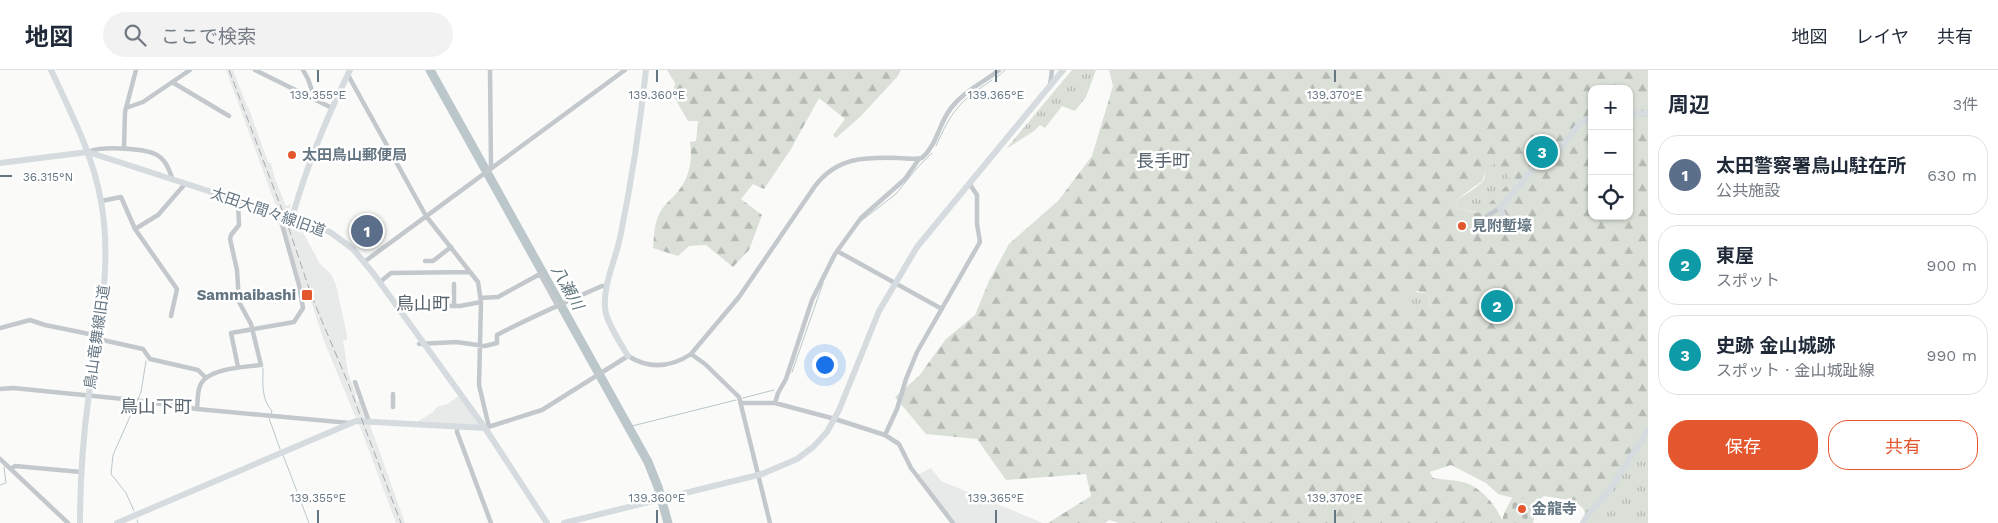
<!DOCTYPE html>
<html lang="ja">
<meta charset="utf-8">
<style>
:root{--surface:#fff;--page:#f2f2f3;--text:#1f2937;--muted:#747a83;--line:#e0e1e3;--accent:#e4572e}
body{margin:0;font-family:"Work Sans","Noto Sans JP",sans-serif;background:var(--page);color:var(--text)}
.controls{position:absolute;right:15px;top:15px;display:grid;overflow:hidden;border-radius:10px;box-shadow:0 1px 4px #0004}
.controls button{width:45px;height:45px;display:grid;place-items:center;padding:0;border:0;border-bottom:1px solid var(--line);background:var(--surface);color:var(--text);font:25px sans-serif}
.you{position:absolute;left:824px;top:294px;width:18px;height:18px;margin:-12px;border:4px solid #fff;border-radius:50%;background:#1a73e8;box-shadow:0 0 0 8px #1a73e833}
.badge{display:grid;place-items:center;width:32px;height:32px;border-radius:50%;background:var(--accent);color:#fff;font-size:16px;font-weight:700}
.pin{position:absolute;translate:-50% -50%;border:2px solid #fff;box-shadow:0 1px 5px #0006}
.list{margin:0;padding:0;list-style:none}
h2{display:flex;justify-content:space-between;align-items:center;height:65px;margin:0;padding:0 20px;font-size:21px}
h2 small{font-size:16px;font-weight:400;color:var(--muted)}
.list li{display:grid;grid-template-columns:32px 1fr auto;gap:15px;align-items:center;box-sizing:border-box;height:80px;margin:0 10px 10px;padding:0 10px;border:1px solid var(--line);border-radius:20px}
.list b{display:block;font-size:19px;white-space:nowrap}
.list p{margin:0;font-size:16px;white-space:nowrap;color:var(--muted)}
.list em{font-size:16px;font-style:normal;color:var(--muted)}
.actions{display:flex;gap:10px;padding:15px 20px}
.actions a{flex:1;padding:11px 0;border:1px solid var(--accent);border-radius:20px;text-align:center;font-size:18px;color:var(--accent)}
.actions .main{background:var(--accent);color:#fff}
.icon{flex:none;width:28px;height:28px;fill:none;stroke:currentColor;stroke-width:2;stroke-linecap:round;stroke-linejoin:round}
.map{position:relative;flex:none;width:1648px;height:453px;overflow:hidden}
header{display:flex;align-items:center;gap:30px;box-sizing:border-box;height:70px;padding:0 25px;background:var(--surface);border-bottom:1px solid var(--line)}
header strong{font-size:24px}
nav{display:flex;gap:28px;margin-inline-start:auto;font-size:18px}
.search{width:350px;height:45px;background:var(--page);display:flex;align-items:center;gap:12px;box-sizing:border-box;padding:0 18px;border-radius:28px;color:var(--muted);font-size:19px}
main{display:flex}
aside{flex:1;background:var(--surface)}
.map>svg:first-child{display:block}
.built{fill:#e8e9e9}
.forest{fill:url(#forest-firs);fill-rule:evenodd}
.cemetery{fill:url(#cemetery-stones)}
.park{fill:url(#park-tufts)}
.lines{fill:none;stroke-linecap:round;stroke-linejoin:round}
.stream{stroke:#bbc7cb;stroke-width:1}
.river{stroke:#bbc7cb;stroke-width:9}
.street{stroke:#c3c8cc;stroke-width:4.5}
.secondary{stroke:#d6dbdf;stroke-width:6}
.rail{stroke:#a2aab0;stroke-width:1;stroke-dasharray:8 4;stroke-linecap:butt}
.ticks{fill:none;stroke:#657683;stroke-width:2}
.poi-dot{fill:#e4572e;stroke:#fff;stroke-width:2}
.labels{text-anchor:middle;stroke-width:5;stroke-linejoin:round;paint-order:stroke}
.poi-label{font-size:15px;font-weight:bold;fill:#657683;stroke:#fff;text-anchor:start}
.street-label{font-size:15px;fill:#657683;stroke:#fff}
.water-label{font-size:16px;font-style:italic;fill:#60757c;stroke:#fff}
.quarter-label{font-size:18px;fill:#57646e;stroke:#fff}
.ticks-label{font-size:12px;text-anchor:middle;fill:#657683;stroke:#fff;stroke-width:5;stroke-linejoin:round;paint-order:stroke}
</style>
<header>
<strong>地図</strong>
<div class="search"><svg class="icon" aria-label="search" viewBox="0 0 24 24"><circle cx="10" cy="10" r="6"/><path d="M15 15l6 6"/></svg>ここで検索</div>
<nav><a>地図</a><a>レイヤ</a><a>共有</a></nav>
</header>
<main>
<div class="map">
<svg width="1648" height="453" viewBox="0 0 1648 453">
<defs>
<pattern id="forest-firs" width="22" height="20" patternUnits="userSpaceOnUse" patternTransform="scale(1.25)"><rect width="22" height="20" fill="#dadfd7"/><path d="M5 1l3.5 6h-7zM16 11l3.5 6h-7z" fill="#b4b9b4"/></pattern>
<pattern id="cemetery-stones" width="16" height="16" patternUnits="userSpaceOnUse" patternTransform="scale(1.25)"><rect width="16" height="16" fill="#dadfd7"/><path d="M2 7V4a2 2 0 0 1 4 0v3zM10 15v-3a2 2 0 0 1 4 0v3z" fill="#b4b9b4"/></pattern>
<pattern id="park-tufts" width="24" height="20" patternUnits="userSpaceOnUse" patternTransform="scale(1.25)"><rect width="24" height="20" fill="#dadfd7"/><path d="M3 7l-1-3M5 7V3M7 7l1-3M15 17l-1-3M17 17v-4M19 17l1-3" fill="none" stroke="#b4b9b4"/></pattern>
</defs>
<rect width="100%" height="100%" fill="#fafaf8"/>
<!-- built -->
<path class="built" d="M226 0H233L247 36 249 39 268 92 271 93 275 109 286 136 291 134 289 141 277 139Z
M282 147 298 153 320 194 331 204 336 215 347 265V270H343L348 303 356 324 355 326 357 332 359 331 365 349 357 348 355 346 324 271 310 228 303 230Z
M459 326 479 354 478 355 417 352 433 342 437 337 447 334Z
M359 354 370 355 405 453H396Z
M931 398 941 411 1043 453H953L917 405Z"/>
<!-- forest -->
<path class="forest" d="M667 0H901L897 7 861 46 836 68 833 65 845 49 819 28 791 79 764 119 753 114 741 129 762 145 749 180 733 197 706 175 689 176 678 186 653 178C654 168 654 156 658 147 661 138 668 132 674 126 689 110 693 93 690 72L696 71 698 51H688L673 25 675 13Z
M1109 0H1648V453H1589L1583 438 1574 431 1544 426 1530 437 1517 429 1498 424 1486 413 1451 395 1430 402 1433 408C1444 410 1460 410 1469 414 1484 421 1498 438 1503 453H1119L1109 450 1105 453H1048L1091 426 1086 404 1006 410 977 369 926 364 895 327 919 306 946 269 975 245 989 211 1009 174 1058 131 1092 86 1113 16ZM1592 19H1629V146H1592ZM1486 102 1477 143 1458 138 1456 130 1482 111ZM1417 221 1427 223 1431 237 1429 239H1411L1401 236V229Z"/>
<!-- cemetery -->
<path class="cemetery" d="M1515 423 1537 437 1533 453H1501L1505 441Z"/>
<!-- park -->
<path class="park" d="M1072 0H1096L1086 27 1075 41 1062 36 1045 58 1040 55 1034 61 1006 79Z
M1494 94C1503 95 1507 102 1510 110L1509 113 1480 143 1458 138 1456 130C1464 125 1477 118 1483 111 1487 104 1486 98 1494 94Z
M1414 222 1427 223 1431 239H1411L1401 236V229Z
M1648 360V453H1584Z"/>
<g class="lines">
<!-- stream -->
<path class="stream" d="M997 7 1005 0
M936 76C952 40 959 32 992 10
M861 151 896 124 917 98 932 83
M263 298C263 313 261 329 272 341L271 344
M792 302 823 213
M743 328 774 320
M138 329 141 322 146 291
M269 348 280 379
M628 357 736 330
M283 385 309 453
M0 415 6 413 4 397
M134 441 126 423 111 404 113 385 136 333
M137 450 138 453"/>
<!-- river -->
<path class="river" d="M430 0 648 392 658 417 668 453"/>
<!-- street -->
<path class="street" d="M255 0 332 38
M303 0 308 9 315 29
M490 0 491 98
M348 5 426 146 478 212 481 232 479 315 489 357
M172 12 229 46
M1050 15 1052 0
M126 38 143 32 190 0
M124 78 125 42 136 0
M88 82C100 76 142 78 155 84 166 89 169 100 173 110
M101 131 121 127 135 159
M1487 146 1500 138
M837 181 942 239
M425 191H433L451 177
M364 192 625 0
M380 212 391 203 470 202
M454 214V236
M480 228 498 227 540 204 557 235
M401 242 412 236H460L481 232
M171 246 177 219 135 159 158 145 185 114
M0 258 30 250 45 255 99 266
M98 269 143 279 150 289 198 300 206 308
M419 274 456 272 485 276 497 273V265C531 247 566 232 602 216H607
M691 284 739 227 815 116C837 87 865 87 899 88 906 88 915 90 922 88 937 75 939 53 951 38 964 21 983 13 999 0
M238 297 231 263 294 252 303 238 299 215 279 144
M355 312 369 352
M0 319 13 318 134 330 197 339 350 353
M741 333H775L835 349 885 365 899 374 911 398 953 453
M775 333 778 323 786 309 812 230 835 184 861 148 905 109 919 89
M393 337V324
M197 339C198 332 197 323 200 316 206 298 246 297 261 295L251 254 239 232 237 200 230 169 231 165 239 155 238 131
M457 357V362L491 453
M485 358 542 340 628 286C649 299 670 298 691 284L705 294 739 327 770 453
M885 365 897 339 906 309 917 282 980 172 977 154V125L969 113
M0 389 68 453
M11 399 15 396 81 402"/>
<!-- secondary -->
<path class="secondary" d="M51 0C71 43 93 85 101 131 113 196 98 260 89 324 83 367 80 410 80 453
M1629 44 1648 43
M0 93 88 82 292 148 330 162 353 179 373 203 485 358 547 453
M292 148C306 97 327 47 350 0
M1508 162 1507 155 1500 138 1533 99 1542 90 1558 81 1581 52 1592 47
M628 286C621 274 606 252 605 238 603 213 617 187 621 163 632 109 640 55 646 0
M117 453 356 351 485 358
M564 453 762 404 797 389 813 377 827 362 839 340 879 241 917 177 1063 0
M1583 453 1587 446 1609 421 1648 360"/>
<!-- rail -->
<path class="rail" d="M229 0 287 153 312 227 348 313 401 453"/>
</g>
<!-- ticks -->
<path class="ticks" d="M318 0V12M657 0V12M996 0V12M1335 0V12M0 106H12M318 440V453M657 440V453M996 440V453M1335 440V453"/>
<!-- markers -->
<g class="poi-dot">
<circle cx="292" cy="85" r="5"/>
<circle cx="1462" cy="156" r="5"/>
<rect x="301" y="219" width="12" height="12" rx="2.5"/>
<circle cx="1522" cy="439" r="5"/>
</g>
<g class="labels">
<!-- poi labels -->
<g class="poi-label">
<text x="302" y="90">太田鳥山郵便局</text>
<text x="1472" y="161">見附塹壕</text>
<text x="296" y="230" text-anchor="end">Sammaibashi</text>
<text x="1532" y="444">金龍寺</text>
</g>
<!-- street labels -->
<g class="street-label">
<text transform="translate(268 142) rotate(19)" y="5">太田大間々線旧道</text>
<text transform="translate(97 267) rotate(-82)" y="5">鳥山竜舞線旧道</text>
</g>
<!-- water labels -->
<g class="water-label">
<text transform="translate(568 217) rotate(61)" y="6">八瀬川</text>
</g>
<!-- quarter labels -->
<g class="quarter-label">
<text x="1163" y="97">長手町</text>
<text x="423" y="240">鳥山町</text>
<text x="156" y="343">鳥山下町</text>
</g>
</g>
<g class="ticks-label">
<text x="318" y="29">139.355°E</text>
<text x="657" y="29">139.360°E</text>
<text x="996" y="29">139.365°E</text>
<text x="1335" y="29">139.370°E</text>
<text x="48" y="111">36.315°N</text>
<text x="318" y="432">139.355°E</text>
<text x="657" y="432">139.360°E</text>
<text x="996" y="432">139.365°E</text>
<text x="1335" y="432">139.370°E</text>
</g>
</svg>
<div class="controls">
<button>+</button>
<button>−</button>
<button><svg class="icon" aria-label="locate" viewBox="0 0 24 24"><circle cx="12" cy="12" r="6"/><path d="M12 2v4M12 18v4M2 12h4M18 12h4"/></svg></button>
</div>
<div class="you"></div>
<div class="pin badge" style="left:367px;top:161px;background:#5c6f8a">1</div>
<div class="pin badge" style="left:1497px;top:236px;background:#0f9aa8">2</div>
<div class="pin badge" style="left:1542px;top:82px;background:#0f9aa8">3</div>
</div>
<aside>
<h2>周辺<small>3件</small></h2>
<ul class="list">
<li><span class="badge" style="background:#5c6f8a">1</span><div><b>太田警察署鳥山駐在所</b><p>公共施設</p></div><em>630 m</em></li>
<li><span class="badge" style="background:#0f9aa8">2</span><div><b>東屋</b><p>スポット</p></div><em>900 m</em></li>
<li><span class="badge" style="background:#0f9aa8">3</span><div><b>史跡 金山城跡</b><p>スポット · 金山城趾線</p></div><em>990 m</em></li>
</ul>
<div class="actions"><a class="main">保存</a><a>共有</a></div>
</aside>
</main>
